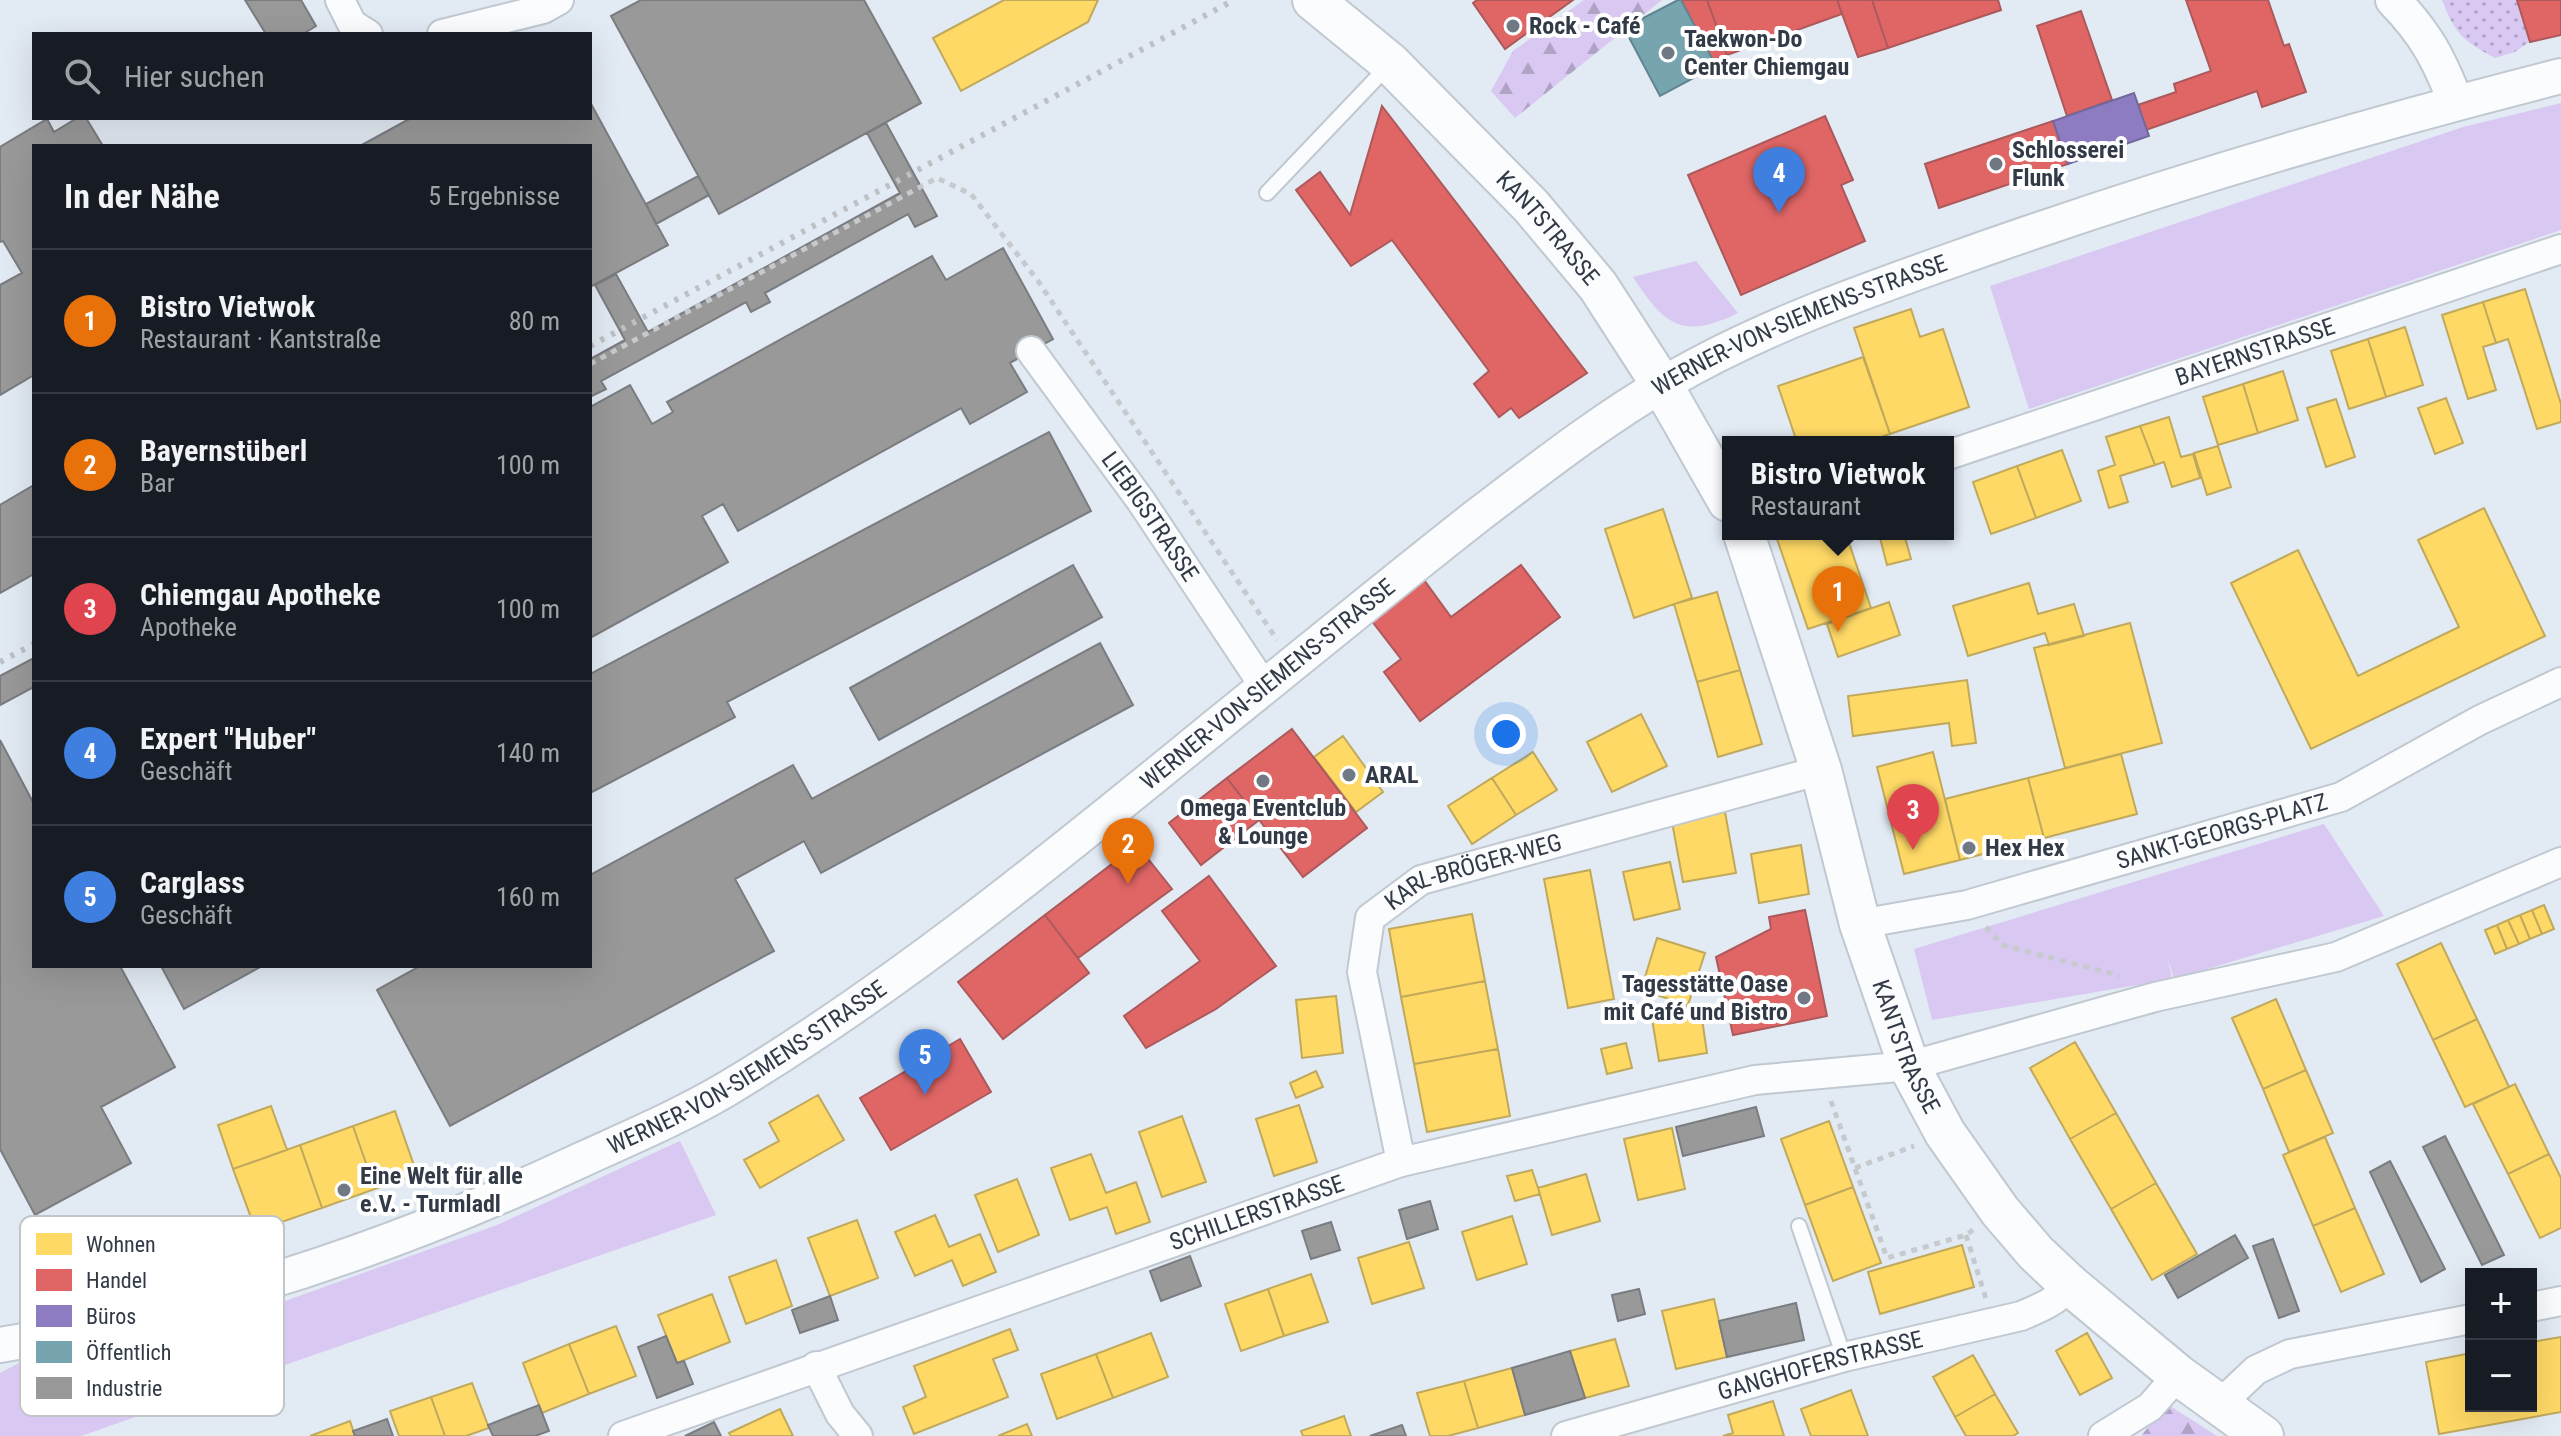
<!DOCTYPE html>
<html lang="de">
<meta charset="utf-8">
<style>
:root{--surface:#171b24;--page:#242831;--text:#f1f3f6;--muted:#9ea1a6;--line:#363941;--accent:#2563eb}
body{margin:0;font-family:"Roboto Condensed",sans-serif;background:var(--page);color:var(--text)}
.controls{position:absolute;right:24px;bottom:24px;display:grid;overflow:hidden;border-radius:0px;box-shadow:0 8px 32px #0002}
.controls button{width:72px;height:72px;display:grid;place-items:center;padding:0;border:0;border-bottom:2px solid var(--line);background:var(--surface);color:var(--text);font:40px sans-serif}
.you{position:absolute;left:1506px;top:734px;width:28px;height:28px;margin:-20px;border:6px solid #fff;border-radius:50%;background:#1a73e8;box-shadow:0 0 0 12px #1a73e833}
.badge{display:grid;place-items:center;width:52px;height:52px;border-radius:50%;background:var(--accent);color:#fff;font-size:26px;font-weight:700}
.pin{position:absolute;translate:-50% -66px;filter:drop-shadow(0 2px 4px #0008)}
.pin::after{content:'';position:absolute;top:42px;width:28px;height:24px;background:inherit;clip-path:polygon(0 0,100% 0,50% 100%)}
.popup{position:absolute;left:1722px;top:436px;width:232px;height:104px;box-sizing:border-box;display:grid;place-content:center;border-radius:0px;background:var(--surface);filter:drop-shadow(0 2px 6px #0005);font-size:26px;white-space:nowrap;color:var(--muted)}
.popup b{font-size:30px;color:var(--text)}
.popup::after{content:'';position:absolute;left:50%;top:100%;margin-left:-16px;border:16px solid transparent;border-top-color:var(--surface)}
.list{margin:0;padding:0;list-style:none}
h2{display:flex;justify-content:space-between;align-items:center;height:104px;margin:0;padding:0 32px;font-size:34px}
h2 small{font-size:26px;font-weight:400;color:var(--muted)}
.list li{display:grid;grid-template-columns:52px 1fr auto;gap:24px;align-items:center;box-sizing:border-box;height:144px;padding:0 32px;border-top:2px solid var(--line)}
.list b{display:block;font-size:30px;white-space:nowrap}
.list p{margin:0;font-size:26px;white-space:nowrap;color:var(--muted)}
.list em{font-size:26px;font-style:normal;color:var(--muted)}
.icon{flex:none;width:44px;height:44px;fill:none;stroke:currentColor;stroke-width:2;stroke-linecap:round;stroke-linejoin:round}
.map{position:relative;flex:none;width:2561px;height:1436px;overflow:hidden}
.search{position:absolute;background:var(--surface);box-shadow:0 8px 32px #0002;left:32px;top:32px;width:560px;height:88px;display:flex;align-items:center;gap:20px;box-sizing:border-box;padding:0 28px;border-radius:0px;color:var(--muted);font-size:30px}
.panel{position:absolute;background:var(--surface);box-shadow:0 8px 32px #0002;left:32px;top:144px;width:560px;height:824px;border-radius:0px}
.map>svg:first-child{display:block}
.grass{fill:url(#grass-dots)}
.forest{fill:url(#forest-firs)}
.green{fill:#d9c8f2}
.homes{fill:#ffd966;stroke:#c1a95c;stroke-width:2}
.shops{fill:#e06666;stroke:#ac595c;stroke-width:2}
.offices{fill:#8e7cc3;stroke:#72689e;stroke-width:2}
.public{fill:#76a5af;stroke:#618590;stroke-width:2}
.industry{fill:#999;stroke:#7a7c80;stroke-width:2}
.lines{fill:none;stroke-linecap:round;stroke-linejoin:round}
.service-casing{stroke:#c0c8d1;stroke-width:18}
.minor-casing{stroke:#c0c8d1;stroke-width:32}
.tertiary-casing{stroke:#c0c8d1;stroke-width:38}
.secondary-casing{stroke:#c0c8d1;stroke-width:44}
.path{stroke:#c6cacd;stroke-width:5;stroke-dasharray:6 6;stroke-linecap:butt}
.service{stroke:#fbfcfd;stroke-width:14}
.minor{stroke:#fbfcfd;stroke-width:28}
.tertiary{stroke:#fbfcfd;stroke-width:34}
.secondary{stroke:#fbfcfd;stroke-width:40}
.rail{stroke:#bec1c4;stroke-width:6;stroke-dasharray:4 8;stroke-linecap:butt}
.poi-dot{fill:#6f7883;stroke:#fff;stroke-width:3}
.labels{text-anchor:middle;stroke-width:8;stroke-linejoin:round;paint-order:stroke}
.poi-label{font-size:24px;font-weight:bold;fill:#313a46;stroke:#fff;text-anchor:start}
.street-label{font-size:24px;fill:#313a46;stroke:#fff}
.key{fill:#fff;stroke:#c1c4c8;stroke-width:2}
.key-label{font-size:22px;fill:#313a46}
</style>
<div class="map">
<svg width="2561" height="1436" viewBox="0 0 2561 1436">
<defs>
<pattern id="grass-dots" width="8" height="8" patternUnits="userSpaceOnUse" patternTransform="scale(2)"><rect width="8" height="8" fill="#d9c8f2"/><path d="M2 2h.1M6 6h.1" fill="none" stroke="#b1a3c6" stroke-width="1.8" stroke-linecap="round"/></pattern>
<pattern id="forest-firs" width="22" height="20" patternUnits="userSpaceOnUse" patternTransform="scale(2)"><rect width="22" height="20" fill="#d9c8f2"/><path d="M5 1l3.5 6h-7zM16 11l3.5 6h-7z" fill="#b1a3c6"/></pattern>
</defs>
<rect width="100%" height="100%" fill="#e2eaf3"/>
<!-- grass -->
<path class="grass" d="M2442 0H2517L2529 42 2515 52 2495 58C2463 41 2455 34 2442 0Z"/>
<!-- forest -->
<path class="forest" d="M1584 0H1662L1515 118 1491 91 1513 51Z
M2167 1404 2217 1436H2141Z"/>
<!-- green -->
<path class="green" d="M2561 103V230L2029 409 1990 286 2463 127Z
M1696 261 1738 313C1683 340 1665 326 1633 277Z
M2324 824 2384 916 2174 979 2168 959 2172 979 1932 1020 1914 949Z
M680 1141 716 1215 81 1436H0V1373L23 1361 260 1310 497 1225Z"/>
<!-- homes -->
<path class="homes" d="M1004 0H1098L1088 22 961 91 933 38Z
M2525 289 2561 404V422L2537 429 2508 339 2496 343 2483 302Z
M2483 302 2496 343 2483 347 2496 390 2468 399 2442 315Z
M1911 309 1920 337 1943 329 1969 407 1890 434 1854 328Z
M2405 327 2423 385 2386 397 2368 339Z
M2368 339 2386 397 2349 409 2331 351Z
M1863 357 1890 434 1866 442H1797L1778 386Z
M2283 371 2298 420 2258 433 2243 384Z
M2243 384 2258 433 2218 445 2203 397Z
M2446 398 2463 443 2435 454 2418 408Z
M2336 399 2355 457 2326 467 2307 408Z
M2169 417 2181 457 2193 454 2200 478 2172 487 2164 462 2155 465 2140 426Z
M2140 426 2155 465 2120 476 2128 502 2109 508 2098 471 2115 465 2106 437Z
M2218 446 2231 487 2207 495 2194 453Z
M2062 450 2081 501 2036 518 2017 466Z
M2017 466 2036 518 1991 534 1973 482Z
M2484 508 2545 636 2311 749 2231 583 2298 550 2358 676 2459 627 2418 540Z
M1663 509 1692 598 1634 618 1605 529Z
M1791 534H1846L1871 608 1808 629 1777 539Z
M1879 534H1904L1911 559 1887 565Z
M2029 583 2038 614 2074 604 2084 636 2049 645 2045 633 1968 656 1953 606Z
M1717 592 1740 670 1697 682 1674 604Z
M1889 602 1900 635 1838 657 1827 624Z
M2130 623 2162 743 2065 768 2034 648Z
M1740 670 1762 744 1718 757 1697 682Z
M1967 680 1976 743 1952 746 1949 723 1853 736 1848 696Z
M1641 714 1667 766 1612 792 1587 742Z
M1343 736 1383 792 1356 812 1314 757Z
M1533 752 1557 790 1516 815 1492 778Z
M1933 752 1960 860 1904 874 1877 767Z
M2121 754 2137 814 2044 838 2028 778Z
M1492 778 1516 815 1472 844 1448 806Z
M2028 778 2044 838 1960 860 1945 799Z
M1725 812 1736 873 1683 882 1672 822Z
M1801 845 1809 894 1759 903 1751 854Z
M1670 862 1680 909 1634 920 1623 872Z
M1590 870 1614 999 1568 1008 1544 879Z
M2544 905 2554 929 2542 934 2532 910Z
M2532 910 2542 934 2530 939 2520 915Z
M1472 914 1485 981 1401 997 1389 929Z
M2520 915 2530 939 2519 944 2508 920Z
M2508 920 2519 944 2507 949 2497 925Z
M2497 925 2507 949 2495 954 2485 930Z
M1657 938 1705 953 1688 1005 1641 990Z
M2441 943 2477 1019 2433 1040 2397 964Z
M1485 981 1498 1049 1414 1064 1401 997Z
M1336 996 1343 1053 1302 1058 1296 1000Z
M2276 999 2306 1070 2263 1089 2232 1018Z
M1700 1005 1707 1053 1659 1061 1651 1013Z
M2477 1019 2509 1087 2465 1107 2433 1040Z
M2075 1042 2116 1113 2070 1139 2030 1068Z
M1626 1043 1632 1068 1607 1074 1601 1049Z
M1498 1049 1510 1116 1427 1132 1414 1064Z
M2306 1070 2333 1133 2289 1152 2263 1089Z
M1316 1071 1323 1087 1296 1098 1290 1083Z
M2515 1084 2549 1154 2508 1174 2473 1104Z
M818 1095 844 1140 760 1188 744 1160 779 1141 769 1123Z
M1299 1105 1317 1162 1274 1176 1256 1119Z
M271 1106 287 1150 233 1169 218 1125Z
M395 1111 417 1174 375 1189 353 1126Z
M2116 1113 2156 1183 2111 1209 2070 1139Z
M1182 1116 1206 1182 1162 1197 1139 1132Z
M1829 1121 1853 1187 1805 1205 1781 1139Z
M353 1126 375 1189 322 1208 300 1145Z
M1672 1128 1685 1189 1638 1200 1624 1139Z
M2325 1137 2355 1208 2313 1226 2283 1155Z
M300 1145 322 1208 256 1231 233 1169Z
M1091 1154 1106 1193 1136 1182 1150 1222 1116 1234 1107 1207 1070 1220 1051 1168Z
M2549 1154 2561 1178V1228L2540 1238 2508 1174Z
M1532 1170 1540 1194 1515 1201 1507 1176Z
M1586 1174 1600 1221 1552 1235 1538 1188Z
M1017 1179 1039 1235 998 1252 975 1195Z
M2156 1183 2197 1254 2152 1280 2111 1209Z
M1853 1187 1881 1263 1833 1281 1805 1205Z
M2355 1208 2384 1274 2341 1292 2313 1226Z
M935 1215 949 1247 980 1234 996 1272 963 1286 952 1260 915 1276 895 1232Z
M1512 1216 1527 1264 1477 1280 1462 1232Z
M857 1220 878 1278 830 1296 808 1238Z
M1409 1242 1424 1288 1372 1304 1358 1258Z
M1962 1245 1974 1287 1880 1314 1868 1272Z
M776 1260 792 1306 746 1324 729 1277Z
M1311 1274 1328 1322 1284 1336 1268 1289Z
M1268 1289 1284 1336 1241 1351 1225 1304Z
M712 1294 730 1342 677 1363 658 1315Z
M1714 1299 1727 1357 1676 1369 1662 1311Z
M616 1326 636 1376 589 1394 569 1344Z
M1010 1329 1018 1350 993 1359 1008 1397 914 1434 903 1407 926 1397 914 1366Z
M1151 1333 1168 1377 1113 1398 1096 1354Z
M2087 1333 2112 1378 2080 1395 2056 1351Z
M2561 1337V1412L2439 1434 2426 1362 2471 1353V1406H2531V1342Z
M1615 1339 1629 1386 1585 1398 1570 1351Z
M569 1344 589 1394 542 1413 523 1363Z
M1096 1354 1113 1398 1057 1419 1041 1374Z
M1973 1355 1995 1394 1955 1417 1933 1377Z
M1512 1368 1525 1415 1478 1428 1464 1381Z
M1464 1381 1478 1428 1448 1436H1430L1417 1393Z
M472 1383 489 1428 466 1436H445L431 1397Z
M1851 1390 1868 1436H1811L1801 1409Z
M1995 1394 2018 1433 2013 1436H1966L1955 1417Z
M431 1397 445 1436H399L390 1411Z
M1773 1401 1784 1436H1723L1733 1433 1728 1415Z
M780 1409 793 1436H731L729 1433Z
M1344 1416 1351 1436H1303L1301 1431Z
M350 1421 355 1436H310Z
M1027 1424 1032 1436H998Z"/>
<!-- shops -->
<path class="shops" d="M1477 0H1573L1505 49 1473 3Z
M1681 0H1707L1727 55 1713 61Z
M1707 0H1837L1842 14 1727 55Z
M1837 0H1872L1888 48 1858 57Z
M1872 0H1998L2001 10 1888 48Z
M2186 0H2268L2284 46 2289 44 2306 92 2262 107 2257 91 2146 130 2138 105 2176 92 2174 84 2211 71Z
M2517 0H2561V35L2530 42Z
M2081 11 2112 100 2067 116 2037 26Z
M1382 106 1587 373 1519 418 1511 408 1499 417 1474 384 1489 371 1392 240 1351 266 1296 190 1320 172 1350 215Z
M1825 116 1853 180 1841 185 1865 241 1741 295 1688 175Z
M2053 121 2068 164 1939 208 1925 164Z
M1521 565 1560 617 1420 721 1384 672 1401 659 1371 620 1424 580 1451 617Z
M1292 729 1367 828 1303 877 1227 778Z
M1227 778 1259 820 1201 865 1169 823Z
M1137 845 1172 889 1078 958 1045 915Z
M1209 876 1276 966 1216 1009 1146 1048 1124 1016 1200 961 1162 911Z
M1805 910 1827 1016 1733 1035 1716 957 1771 929 1769 917Z
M1045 915 1089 973 1003 1039 958 982Z
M960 1039 991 1092 891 1150 860 1098Z"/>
<!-- offices -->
<path class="offices" d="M2134 93 2149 136 2068 164 2053 121Z"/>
<!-- public -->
<path class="public" d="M1678 0H1681L1716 66 1660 96 1624 28Z"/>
<!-- industry -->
<path class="industry" d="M245 0H301L316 26 303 34H266Z
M641 0H864L921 103 719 214 611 16Z
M590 102 668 245 590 287V146H360L411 118H590Z
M77 118H86L103 146H34V375L0 395V285L22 273 3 241 0 242V147L47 119 54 132Z
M886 123 937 216 915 227 908 214 765 293 770 302 751 312 746 302 601 381 606 389 590 397V359L625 340 595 285 616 274 648 332 900 193 867 133Z
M698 176 709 195 656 224 646 204Z
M1003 248 1053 339 1010 363 1027 392 970 424 961 408 738 531 723 504 702 516 728 562 590 638V407L630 385 652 424 673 412 667 402 932 256 946 280Z
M1049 432 1091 511 727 702 735 717 590 793V674Z
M34 485V574L0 593V505Z
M1073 565 1102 617 879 740 850 688Z
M1100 643 1133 705 821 873 804 841 735 879 774 951 450 1126 377 990 420 966H590V875L793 765 812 799Z
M34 658V687L0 705V676Z
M0 740 34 804V966H120L175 1067 101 1107 131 1163 35 1215 0 1149Z
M161 966H262L184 1009Z
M1756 1107 1764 1136 1683 1156 1676 1127Z
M2445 1136 2504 1255 2482 1265 2423 1147Z
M2390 1161 2445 1269 2421 1282 2370 1172Z
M1430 1201 1438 1229 1407 1239 1399 1210Z
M1331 1222 1340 1250 1311 1259 1302 1231Z
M2235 1235 2248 1258 2178 1298 2165 1275Z
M2273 1239 2299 1311 2279 1318 2253 1246Z
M1190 1256 1201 1286 1161 1301 1150 1271Z
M1639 1289 1645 1314 1618 1321 1612 1295Z
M830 1296 838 1320 800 1333 792 1310Z
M1796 1303 1804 1340 1727 1357 1719 1321Z
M666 1336 677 1363 684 1361 693 1384 657 1398 638 1347Z
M1570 1351 1585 1398 1525 1415 1512 1368Z
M539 1405 549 1431 535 1436H493L488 1425Z
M387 1419 393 1436H355L353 1431Z
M714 1422 721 1436H685Z
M1402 1425 1406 1436H1370Z"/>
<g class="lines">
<defs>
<path id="service" d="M1267 193 1388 66
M1799 1226 1844 1357"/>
<g id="minor">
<path d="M340 0 352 24 368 34"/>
<path d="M442 34 543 9 559 0"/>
<path id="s1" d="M1031 351 1141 501 1264 686"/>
<path id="s2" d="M1948 455 2561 249"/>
<path id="s3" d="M1860 924 1967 905 2341 797 2480 720 2561 682"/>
<path id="s4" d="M1401 1162 1362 972 1370 918 1421 880 1821 770"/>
<path d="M2531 1307 2561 1301"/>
<path d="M816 1366 840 1414 858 1436"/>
<path d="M2221 1403 2256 1370 2290 1354 2471 1319"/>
<path id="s5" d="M623 1436 1401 1162 1755 1080 1909 1066 2155 997 2336 957 2561 862"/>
<path id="s6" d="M1566 1436 1844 1357 2021 1316C2040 1308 2056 1302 2070 1285"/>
<path d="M2103 1436 2150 1407 2178 1375"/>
</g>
<g id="tertiary">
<path d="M2393 0C2426 34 2439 59 2456 103"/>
<path id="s7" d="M0 1345C201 1312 396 1247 581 1160 629 1138 679 1117 725 1090 900 985 1058 855 1216 726 1303 656 1389 585 1477 516 1539 469 1600 421 1667 382 1768 323 1879 286 1989 247 2177 181 2368 125 2561 76"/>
</g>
<g id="secondary">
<path id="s8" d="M1313 0 1390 63 1531 206 1598 286 1662 385 1728 501"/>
<path id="s9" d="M1744 534 1821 770 1860 924 1909 1066 1945 1133 2000 1211 2036 1253 2070 1285 2178 1375 2263 1436"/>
</g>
</defs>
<!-- service casing -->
<use href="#service" class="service-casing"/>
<!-- minor casing -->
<use href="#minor" class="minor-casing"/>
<!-- tertiary casing -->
<use href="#tertiary" class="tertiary-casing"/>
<!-- secondary casing -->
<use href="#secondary" class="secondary-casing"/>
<!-- path -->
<path class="path" d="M590 364 937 178 971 194 1038 281 1277 640
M1986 927 2002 945 2110 973 2119 977
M1831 1101 1887 1258 1966 1235 1973 1230
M1855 1168 1914 1146
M1966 1235 1986 1299"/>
<!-- service -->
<use href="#service" class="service"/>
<!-- minor -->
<use href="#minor" class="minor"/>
<!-- tertiary -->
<use href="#tertiary" class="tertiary"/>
<!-- secondary -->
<use href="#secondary" class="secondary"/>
<!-- rail -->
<path class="rail" d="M590 346 1234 0
M0 662 34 644"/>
</g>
<!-- markers -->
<g class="poi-dot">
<circle cx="1513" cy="26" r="8"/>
<circle cx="1668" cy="53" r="8"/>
<circle cx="1996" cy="164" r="8"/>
<circle cx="1349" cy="775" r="8"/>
<circle cx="1263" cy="781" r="8"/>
<circle cx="1969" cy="848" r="8"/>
<circle cx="1804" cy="998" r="8"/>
<circle cx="344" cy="1190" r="8"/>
</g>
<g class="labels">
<!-- poi labels -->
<g class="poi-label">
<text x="1529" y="34">Rock - Café</text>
<text x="1684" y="47">Taekwon-Do<tspan x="1684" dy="28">Center Chiemgau</tspan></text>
<text x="2012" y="158">Schlosserei<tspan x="2012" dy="28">Flunk</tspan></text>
<text x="1365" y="783">ARAL</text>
<text x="1263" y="816" text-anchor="middle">Omega Eventclub<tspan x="1263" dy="28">&amp; Lounge</tspan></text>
<text x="1985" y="856">Hex Hex</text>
<text x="1788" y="992" text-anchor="end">Tagesstätte Oase<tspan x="1788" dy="28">mit Café und Bistro</tspan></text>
<text x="360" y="1184">Eine Welt für alle<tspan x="360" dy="28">e.V. - Turmladl</tspan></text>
</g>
<!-- street labels -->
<g class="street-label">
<text dy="8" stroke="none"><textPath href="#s8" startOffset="328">KANTSTRASSE</textPath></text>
<text dy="8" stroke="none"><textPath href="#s7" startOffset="2096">WERNER-VON-SIEMENS-STRASSE</textPath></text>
<text dy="8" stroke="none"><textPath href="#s2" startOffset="324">BAYERNSTRASSE</textPath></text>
<text dy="8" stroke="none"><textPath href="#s1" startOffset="204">LIEBIGSTRASSE</textPath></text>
<text dy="8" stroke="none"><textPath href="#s7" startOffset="1450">WERNER-VON-SIEMENS-STRASSE</textPath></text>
<text dy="8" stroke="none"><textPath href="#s3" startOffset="374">SANKT-GEORGS-PLATZ</textPath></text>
<text dy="8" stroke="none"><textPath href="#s4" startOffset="364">KARL-BRÖGER-WEG</textPath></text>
<text dy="8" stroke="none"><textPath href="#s9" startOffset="538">KANTSTRASSE</textPath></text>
<text dy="8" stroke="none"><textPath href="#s7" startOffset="802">WERNER-VON-SIEMENS-STRASSE</textPath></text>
<text dy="8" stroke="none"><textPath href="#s5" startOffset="672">SCHILLERSTRASSE</textPath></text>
<text dy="8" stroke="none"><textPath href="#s6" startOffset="264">GANGHOFERSTRASSE</textPath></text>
</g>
</g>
<!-- legend -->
<rect x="20" y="1216" width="264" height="200" rx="12" class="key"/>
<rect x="36" y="1233" width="36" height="22" fill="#ffd966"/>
<rect x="36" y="1269" width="36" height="22" fill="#e06666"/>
<rect x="36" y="1305" width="36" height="22" fill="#8e7cc3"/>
<rect x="36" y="1341" width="36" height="22" fill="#76a5af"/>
<rect x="36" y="1377" width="36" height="22" fill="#999"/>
<g class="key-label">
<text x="86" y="1252">Wohnen</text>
<text x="86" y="1288">Handel</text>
<text x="86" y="1324">Büros</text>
<text x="86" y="1360">Öffentlich</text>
<text x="86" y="1396">Industrie</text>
</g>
</svg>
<div class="controls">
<button>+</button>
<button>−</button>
</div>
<div class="you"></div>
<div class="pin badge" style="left:1838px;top:632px;background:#e8710a">1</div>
<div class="popup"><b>Bistro Vietwok</b>Restaurant</div>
<div class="pin badge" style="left:1128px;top:884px;background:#e8710a">2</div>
<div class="pin badge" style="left:1913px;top:850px;background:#e0444e">3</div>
<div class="pin badge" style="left:1779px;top:213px;background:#3f7fe0">4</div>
<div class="pin badge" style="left:925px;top:1095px;background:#3f7fe0">5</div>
<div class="search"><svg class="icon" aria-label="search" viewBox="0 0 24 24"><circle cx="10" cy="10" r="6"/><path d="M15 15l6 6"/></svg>Hier suchen</div>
<section class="panel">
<h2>In der Nähe<small>5 Ergebnisse</small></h2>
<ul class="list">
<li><span class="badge" style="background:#e8710a">1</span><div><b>Bistro Vietwok</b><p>Restaurant · Kantstraße</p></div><em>80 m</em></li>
<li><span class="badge" style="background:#e8710a">2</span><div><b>Bayernstüberl</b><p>Bar</p></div><em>100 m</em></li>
<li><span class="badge" style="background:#e0444e">3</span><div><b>Chiemgau Apotheke</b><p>Apotheke</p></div><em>100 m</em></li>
<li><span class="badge" style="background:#3f7fe0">4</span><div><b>Expert &quot;Huber&quot;</b><p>Geschäft</p></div><em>140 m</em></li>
<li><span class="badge" style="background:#3f7fe0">5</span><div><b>Carglass</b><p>Geschäft</p></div><em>160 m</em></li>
</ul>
</section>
</div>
